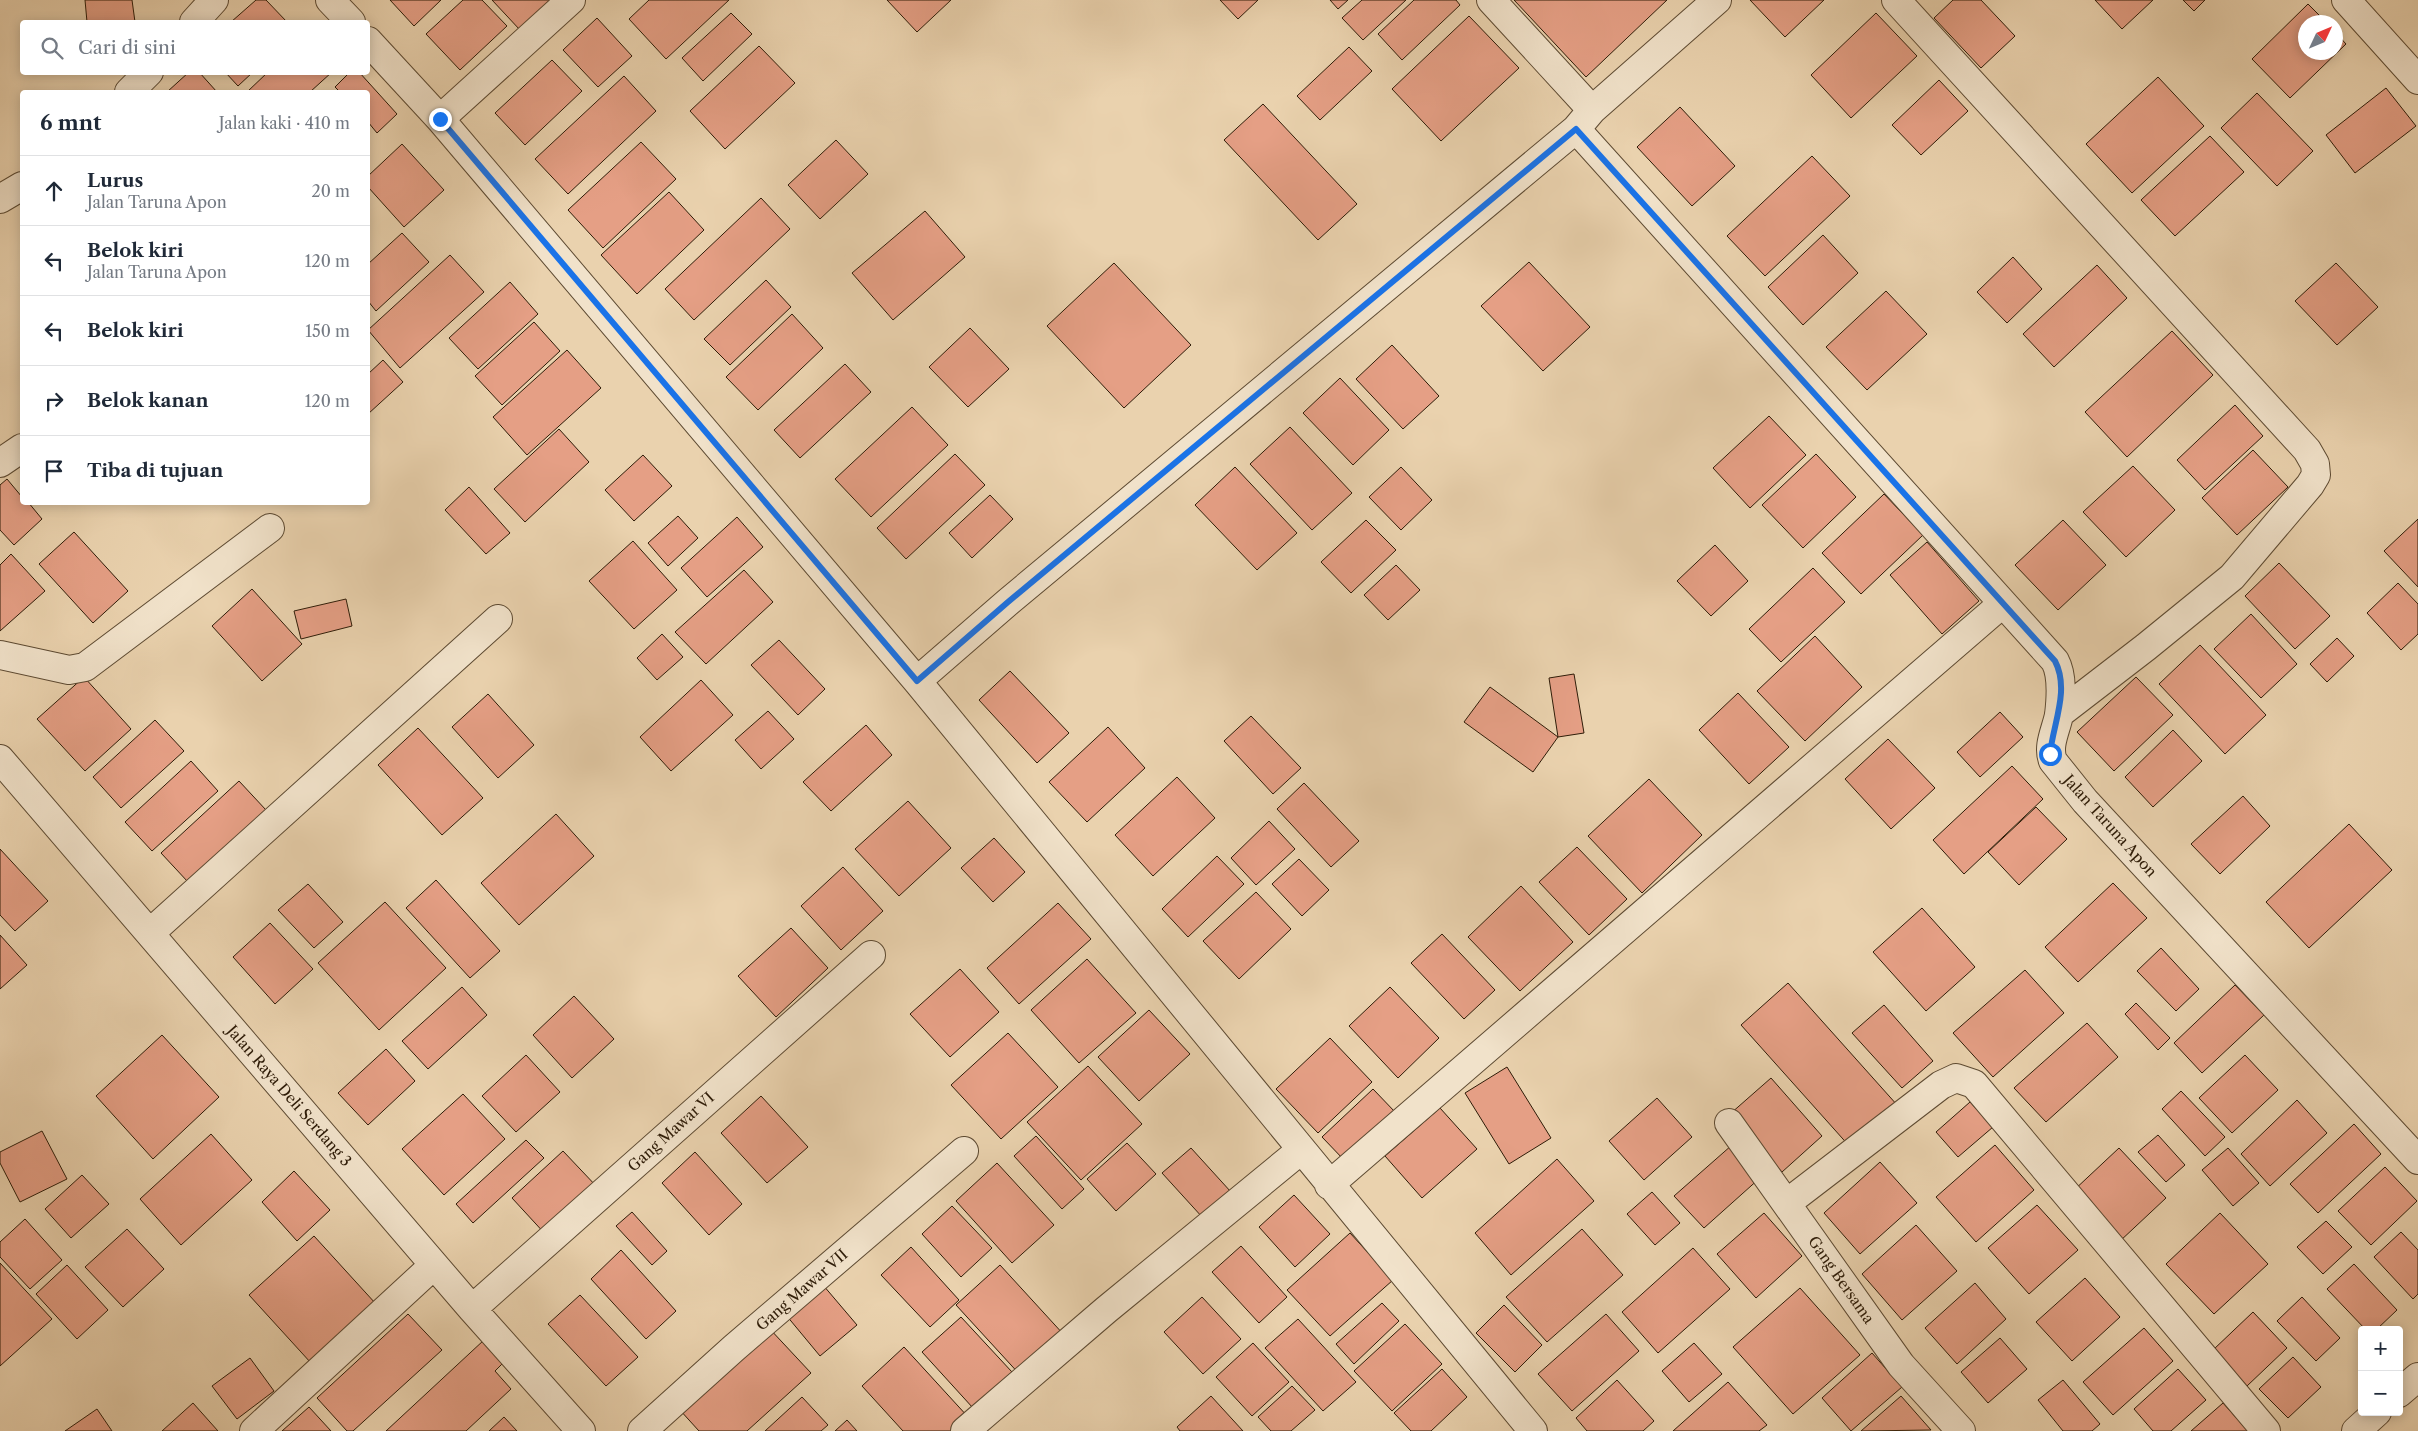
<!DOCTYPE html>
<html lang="id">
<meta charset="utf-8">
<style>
:root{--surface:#fff;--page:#f2f2f3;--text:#1f2937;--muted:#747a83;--line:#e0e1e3}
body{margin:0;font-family:"Libre Caslon Text",serif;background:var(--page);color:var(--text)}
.controls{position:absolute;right:15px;bottom:15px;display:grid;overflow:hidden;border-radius:5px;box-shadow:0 2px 12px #0003}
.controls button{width:45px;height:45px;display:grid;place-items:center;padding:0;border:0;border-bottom:1px solid var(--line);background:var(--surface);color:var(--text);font:25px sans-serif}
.compass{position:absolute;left:2298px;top:15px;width:45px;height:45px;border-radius:50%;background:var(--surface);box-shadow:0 2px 12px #0003;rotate:46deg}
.stop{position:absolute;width:15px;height:15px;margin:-11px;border:4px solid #1a73e8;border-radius:50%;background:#fff}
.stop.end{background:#1a73e8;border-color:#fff;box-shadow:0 1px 5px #0008}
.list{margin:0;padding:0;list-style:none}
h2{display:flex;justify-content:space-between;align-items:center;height:65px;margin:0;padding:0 20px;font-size:21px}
h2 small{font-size:16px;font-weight:400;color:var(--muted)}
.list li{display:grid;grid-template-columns:32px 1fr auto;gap:15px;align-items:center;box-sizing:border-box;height:70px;padding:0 20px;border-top:1px solid var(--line)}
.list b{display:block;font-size:19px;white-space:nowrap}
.list p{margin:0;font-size:16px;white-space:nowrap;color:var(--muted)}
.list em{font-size:16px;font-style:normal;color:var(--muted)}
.icon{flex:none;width:28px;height:28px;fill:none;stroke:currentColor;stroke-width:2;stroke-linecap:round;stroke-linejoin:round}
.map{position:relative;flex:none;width:2418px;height:1431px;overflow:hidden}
.search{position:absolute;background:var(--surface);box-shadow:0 2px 12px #0003;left:20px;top:20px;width:350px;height:55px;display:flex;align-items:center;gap:12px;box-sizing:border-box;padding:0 18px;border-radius:5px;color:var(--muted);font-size:19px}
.panel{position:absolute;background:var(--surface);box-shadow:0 2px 12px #0003;left:20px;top:90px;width:350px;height:415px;border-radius:5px}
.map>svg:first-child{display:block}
.building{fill:#e59f85;stroke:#2e1c08}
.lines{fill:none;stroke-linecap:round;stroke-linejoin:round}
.minor-casing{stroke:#5d4a32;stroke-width:30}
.minor{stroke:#f1e2ca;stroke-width:28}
.route{stroke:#1a73e8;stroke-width:6}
.labels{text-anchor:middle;stroke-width:4;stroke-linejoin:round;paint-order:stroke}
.street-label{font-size:15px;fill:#2e1c08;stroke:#f1e2ca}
</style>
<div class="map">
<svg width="2418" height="1431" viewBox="0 0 2418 1431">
<rect width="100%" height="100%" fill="#ead2ae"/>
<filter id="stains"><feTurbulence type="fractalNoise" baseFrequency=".004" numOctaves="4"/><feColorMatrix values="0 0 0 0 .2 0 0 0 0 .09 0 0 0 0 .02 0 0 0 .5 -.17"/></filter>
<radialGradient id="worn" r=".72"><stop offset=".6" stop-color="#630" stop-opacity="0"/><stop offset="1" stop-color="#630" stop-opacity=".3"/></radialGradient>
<!-- building -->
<path class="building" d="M85 0H132L135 22H87Z
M256 0H266L287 22H231Z
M390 0H441L414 26Z
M463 0H482L507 26 460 70 426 34Z
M492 0H552L520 30Z
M649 0H729L666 59 629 19Z
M887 0H951L917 32Z
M1220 0H1258L1238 19Z
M1330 0H1348L1338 9Z
M1362 0H1406L1363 40 1342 18Z
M1414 0H1456L1460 5 1402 60 1378 34Z
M1514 0H1667L1586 77Z
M1750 0H1824L1785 37Z
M1953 0H1981L2015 36 1981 68 1934 18Z
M2095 0H2153L2122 29Z
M2183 0H2205L2194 11Z
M2308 4 2326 22H2306V52H2336V33L2346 44 2290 98 2252 59Z
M731 13 752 34 703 81 682 58Z
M1876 13 1917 56 1851 118 1811 75Z
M1469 16 1519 68 1441 141 1392 89Z
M597 18 632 56 598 87 563 50Z
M759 46 795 83 725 149 690 111Z
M1349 47 1372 71 1320 120 1297 96Z
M552 60 582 91 525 145 495 113Z
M189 72H199L217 92H167Z
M225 72H253L238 86Z
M268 72H332L310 92H247Z
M350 72H359L397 114 377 133 368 122V92H340L335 87Z
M624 76 656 111 568 194 535 159Z
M2158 77 2204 126 2132 193 2086 144Z
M1939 80 1968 111 1921 155 1892 125Z
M2386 88 2416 126 2355 173 2326 135Z
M2257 93 2313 151 2277 186 2221 128Z
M1263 104 1357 204 1318 240 1224 140Z
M1680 107 1735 166 1692 206 1637 147Z
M2210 136 2244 172 2175 236 2141 200Z
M836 140 868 174 820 219 788 185Z
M641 142 676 179 603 248 568 210Z
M402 144 444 190 404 227 368 187V176Z
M1812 156 1850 196 1765 276 1727 236Z
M669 192 704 230 637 294 601 255Z
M761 198 790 229 694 320 665 289Z
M925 211 965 257 893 320 852 273Z
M402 233 429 262 376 311 368 301V264Z
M1823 235 1858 273 1803 325 1768 287Z
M450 255 484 292 400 368 368 330Z
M2013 257 2042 289 2007 323 1977 292Z
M1529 262 1590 327 1543 371 1481 306Z
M1114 263 1191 345 1124 408 1047 326Z
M2336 263 2378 307 2337 345 2295 301Z
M2097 265 2127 298 2054 367 2023 334Z
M766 280 791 307 730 365 704 339Z
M510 282 538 314 478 369 449 338Z
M1886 291 1927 334 1867 390 1826 347Z
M792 314 823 348 758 410 726 377Z
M534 322 560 351 502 405 475 376Z
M970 328 1009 369 968 407 929 367Z
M2172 331 2213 375 2127 457 2085 412Z
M1392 345 1439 396 1403 429 1356 379Z
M567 350 601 388 527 455 493 417Z
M383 360 403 382 368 414V374Z
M845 364 871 392 800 458 774 430Z
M1340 378 1389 430 1353 465 1303 413Z
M2235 405 2263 436 2205 490 2177 460Z
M912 407 948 445 871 517 835 479Z
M1769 416 1806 455 1750 508 1713 468Z
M1290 427 1352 493 1312 530 1250 464Z
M559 429 589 462 525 522 494 489Z
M2253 450 2288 487 2237 535 2202 498Z
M955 454 985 485 906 559 877 528Z
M1816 454 1856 497 1803 548 1762 505Z
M643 455 672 486 634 521 605 490Z
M2133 466 2175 510 2126 557 2083 512Z
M1235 467 1297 533 1257 570 1195 505Z
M1401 467 1432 500 1401 530 1369 497Z
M7 479 22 497V502H28L42 519 14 545 0 530V485Z
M469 487 510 533 486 554 445 510Z
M1884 494 1923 535 1861 594 1822 553Z
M990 495 1013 519 972 558 949 533Z
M678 516 698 538 668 566 648 543Z
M737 517 763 547 707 597 681 568Z
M2418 519V587L2384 551Z
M1366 520 1396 550 1351 593 1321 562Z
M2063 520 2106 565 2058 610 2015 565Z
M74 532 128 591 93 623 39 564Z
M633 541 677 590 634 629 589 581Z
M1927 542 1979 601 1942 634 1890 575Z
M1715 545 1748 581 1711 616 1677 581Z
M11 554 45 591 0 631V565Z
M2279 563 2330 616 2295 649 2245 596Z
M1396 565 1420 590 1388 620 1364 595Z
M1813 568 1845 602 1781 662 1749 629Z
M744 570 773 602 706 664 675 632Z
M2398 583 2418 604V634L2401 650 2367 613Z
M252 589 302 644 262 681 212 626Z
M346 599 352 626 301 639 294 611Z
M2251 614 2297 664 2261 698 2214 649Z
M662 634 683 657 657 680 637 658Z
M1815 636 1862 687 1805 741 1757 691Z
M2337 638 2354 656 2327 682 2310 664Z
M779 640 825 689 798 715 751 665Z
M2200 645 2266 715 2225 754 2159 684Z
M1010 671 1069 733 1037 763 979 700Z
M1574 674 1584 733 1558 737 1549 678Z
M84 677 131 729 85 771 37 719Z
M2136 677 2173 715 2114 771 2077 732Z
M701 680 733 715 671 771 640 737Z
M1490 687 1558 737 1533 772 1464 722Z
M1738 693 1789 747 1749 784 1699 730Z
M488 694 534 745 498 778 452 727Z
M768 711 794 739 761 769 735 740Z
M2000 712 2023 737 1980 777 1957 752Z
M1251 716 1301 768 1273 794 1224 741Z
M155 720 184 751 121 808 93 777Z
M866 725 892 755 831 811 803 782Z
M1108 727 1145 768 1087 822 1049 782Z
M418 728 483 798 442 835 378 765Z
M2173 730 2202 761 2153 807 2125 777Z
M1888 739 1935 788 1891 829 1845 779Z
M191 761 218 791 152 851 125 822Z
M2012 766 2043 799 1964 874 1933 840Z
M1177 777 1215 818 1153 876 1115 835Z
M1649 779 1702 835 1642 893 1588 836Z
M239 781 266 810 188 882 161 853Z
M1304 783 1359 841 1331 867 1277 809Z
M2243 796 2270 826 2220 874 2191 844Z
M908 801 951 848 899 896 855 849Z
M2036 807 2067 839 2019 885 1988 852Z
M556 814 594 856 519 925 481 883Z
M1269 821 1295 849 1256 885 1231 858Z
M2349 824 2392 870 2309 948 2266 902Z
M994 838 1025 872 993 902 961 868Z
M1577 847 1627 899 1589 935 1539 882Z
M0 849 48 901 15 931 0 915Z
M1217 856 1244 884 1188 937 1162 909Z
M1299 859 1329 890 1302 916 1272 884Z
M843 867 883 911 841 950 801 906Z
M436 880 500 951 470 978 406 908Z
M2113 883 2147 918 2078 982 2045 947Z
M308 884 343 922 314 948 278 910Z
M1521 886 1573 942 1520 991 1468 937Z
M1256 892 1291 929 1239 979 1203 941Z
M385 902 446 968 379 1030 318 963Z
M1058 903 1091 939 1019 1004 987 968Z
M1922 908 1975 967 1926 1011 1873 952Z
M270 923 313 969 275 1004 233 957Z
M791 928 828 968 776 1017 738 976Z
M1442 934 1495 990 1464 1019 1411 963Z
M0 935 27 965 0 989Z
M2161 948 2199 989 2176 1011 2137 971Z
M1087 959 1136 1013 1079 1063 1031 1010Z
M960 969 999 1012 950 1057 910 1014Z
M2025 970 2064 1013 1993 1077 1953 1033Z
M1788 983 1898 1106 1851 1148 1741 1025Z
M2235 985 2264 1015 2202 1073 2174 1043Z
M462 987 487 1015 428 1069 402 1041Z
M1390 987 1439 1038 1398 1078 1349 1026Z
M574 996 614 1039 572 1078 533 1035Z
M2136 1003 2170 1038 2158 1050 2125 1014Z
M1884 1005 1933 1061 1902 1088 1852 1033Z
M1149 1010 1190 1054 1139 1101 1098 1057Z
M2087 1023 2118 1057 2046 1122 2014 1088Z
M1008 1033 1058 1087 1001 1139 951 1085Z
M162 1035 219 1097 153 1159 96 1096Z
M1330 1038 1372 1082 1318 1133 1276 1089Z
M386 1049 415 1081 368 1125 338 1093Z
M526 1055 560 1092 516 1132 482 1096Z
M2245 1055 2278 1090 2232 1133 2199 1098Z
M1088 1066 1142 1124 1081 1180 1027 1122Z
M1507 1067 1551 1138 1509 1164 1465 1093Z
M1771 1078 1822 1136 1782 1172 1730 1114Z
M1373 1089 1396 1113 1345 1161 1322 1137Z
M2181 1091 2225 1137 2205 1156 2162 1109Z
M463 1094 505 1139 444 1195 402 1149Z
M761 1096 808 1147 767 1183 721 1133Z
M1657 1098 1692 1137 1644 1180 1609 1141Z
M2297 1100 2327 1133 2270 1186 2241 1154Z
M1970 1102 1993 1127 1958 1157 1936 1132Z
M1440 1108 1477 1149 1422 1198 1385 1156Z
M2354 1124 2381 1154 2318 1213 2290 1184Z
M42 1131 67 1179 20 1202 0 1163V1152Z
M211 1134 252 1180 181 1245 140 1199Z
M2158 1135 2185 1165 2166 1182 2138 1152Z
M1036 1136 1084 1189 1062 1209 1014 1156Z
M526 1140 544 1158 473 1223 456 1204Z
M1127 1143 1156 1174 1116 1211 1087 1179Z
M1732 1145 1761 1177 1704 1228 1674 1196Z
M1995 1145 2034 1190 1976 1242 1936 1197Z
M1191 1148 1231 1192 1203 1218 1162 1173Z
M2119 1148 2166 1198 2119 1242 2072 1192Z
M2228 1148 2259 1183 2233 1206 2202 1170Z
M563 1151 598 1188 547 1236 512 1198Z
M695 1152 742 1204 709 1235 662 1183Z
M1557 1159 1594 1201 1511 1275 1475 1233Z
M1880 1162 1917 1203 1860 1254 1824 1213Z
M997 1163 1054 1225 1012 1263 956 1201Z
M2385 1167 2417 1201 2371 1245 2338 1211Z
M294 1171 330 1210 297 1241 262 1202Z
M82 1175 109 1204 71 1238 45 1209Z
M1652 1192 1680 1223 1655 1245 1627 1214Z
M1294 1195 1330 1234 1295 1267 1259 1227Z
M2037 1205 2078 1250 2029 1294 1988 1248Z
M952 1206 992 1248 961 1277 922 1234Z
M632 1212 667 1251 652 1265 616 1226Z
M1764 1213 1802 1256 1756 1298 1717 1254Z
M2220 1213 2268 1264 2214 1314 2166 1264Z
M25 1219 62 1260 30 1289 0 1257V1242Z
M2326 1221 2352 1247 2323 1274 2297 1247Z
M1916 1225 1957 1271 1902 1320 1862 1274Z
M127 1229 164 1269 123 1307 85 1267Z
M1582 1229 1623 1275 1547 1342 1506 1297Z
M2401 1232 2418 1250V1294L2413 1299 2374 1257Z
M1350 1233 1393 1280 1330 1336 1287 1290Z
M314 1236 376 1304 311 1363 249 1295Z
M1241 1246 1287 1297 1259 1323 1212 1272Z
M911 1247 959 1300 930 1327 881 1275Z
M1693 1248 1730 1289 1658 1353 1622 1312Z
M621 1250 676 1311 646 1339 591 1279Z
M0 1263 52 1319 0 1366Z
M2354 1264 2397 1310 2376 1330H2366L2327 1289Z
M67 1265 108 1310 77 1339 36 1294Z
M1000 1265 1065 1336 1022 1377 956 1305Z
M2085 1278 2120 1317 2072 1361 2036 1322Z
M1975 1283 2006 1319 1957 1364 1925 1328Z
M823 1285 857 1325 820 1356 786 1315Z
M1800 1288 1860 1355 1793 1414 1733 1347Z
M580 1295 638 1357 606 1386 548 1324Z
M1202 1297 1241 1339 1203 1374 1164 1332Z
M2302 1297 2340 1338 2316 1361 2277 1321Z
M1382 1303 1399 1321 1354 1364 1336 1344Z
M1504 1305 1542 1345 1515 1372 1476 1333Z
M2253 1312 2287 1348 2247 1386 2213 1350Z
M408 1314 442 1350 353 1431H347L317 1398Z
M1606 1314 1639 1351 1572 1411 1538 1374Z
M961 1317 1012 1372 973 1408 922 1352Z
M1298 1319 1356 1382 1323 1411 1265 1348Z
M1405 1324 1442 1364 1392 1411 1354 1371Z
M768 1327 811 1373 747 1431H699L679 1409Z
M2144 1328 2173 1361 2113 1415 2083 1382Z
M2000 1338 2027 1369 1988 1403 1961 1372Z
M484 1340 505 1361 495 1371 511 1389 466 1431H386Z
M1253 1343 1289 1382 1252 1416 1216 1377Z
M1694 1343 1722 1374 1689 1402 1662 1371Z
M904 1347 969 1418 955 1431H903L862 1386Z
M1872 1353 1902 1387 1851 1431 1822 1398Z
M2293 1357 2321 1387 2288 1418 2259 1389Z
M250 1358 274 1391 237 1419 212 1386Z
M1442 1369 1467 1397 1431 1431H1411L1394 1413Z
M2178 1369 2206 1400 2171 1431H2153L2134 1409Z
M1617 1380 1654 1421 1643 1431H1587L1576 1418Z
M2063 1380 2100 1424 2092 1431H2063L2038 1400Z
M1728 1382 1767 1425 1759 1431H1673Z
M1292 1386 1315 1410 1291 1431H1271L1258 1417Z
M1211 1396 1243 1431H1180L1177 1427Z
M1901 1396 1931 1430 1861 1431Z
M802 1397 828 1425 821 1431H765Z
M193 1403 218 1431H162Z
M2223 1403 2248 1431H2191Z
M309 1407 331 1431H282Z
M97 1409 112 1431H65Z
M504 1417 517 1431H489Z
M847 1420 857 1431H835Z"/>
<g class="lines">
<defs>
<path id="minor" d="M330 0 351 22
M1491 0 1592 110
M1896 0 2307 450 2315 464 2316 475 2310 485 2232 577 2146 647 2059 714
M2346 0 2418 80
M194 22 214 0
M368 41 440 119 917 681 1533 1431
M129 92 149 72
M440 119 571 0
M1576 129 2055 661C2063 676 2061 698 2059 715 2056 730 2047 746 2053 761L2085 801 2418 1160
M0 199 22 186
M0 463 22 448
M0 655 69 670 85 667 270 528
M917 681 1008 602 1576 129 1592 110 1717 0
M0 759 472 1309 581 1431
M150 933 498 619
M1729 1123 1901 1365 1961 1431
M1329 1185 2002 604
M1787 1203 1941 1085 1956 1078 1974 1084 2266 1431
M472 1309 871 955
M2399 1393 2418 1377
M254 1431 434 1265
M642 1431 734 1348 964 1151
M965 1431 1106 1310 1301 1150
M2356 1431 2377 1412"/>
</defs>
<!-- minor casing -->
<use href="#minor" class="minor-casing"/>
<!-- minor -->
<use href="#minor" class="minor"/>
</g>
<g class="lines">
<!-- route -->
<path class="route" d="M440 119 917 681 1008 602 1576 129 2055 661C2070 690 2053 724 2050 754"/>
</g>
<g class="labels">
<!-- street labels -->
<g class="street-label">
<text transform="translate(2110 826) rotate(48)" y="5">Jalan Taruna Apon</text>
<text transform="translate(289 1096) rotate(49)" y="5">Jalan Raya Deli Serdang 3</text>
<text transform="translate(671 1132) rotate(-42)" y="5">Gang Mawar VI</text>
<text transform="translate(1841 1280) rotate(55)" y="5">Gang Bersama</text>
<text transform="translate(802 1290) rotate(-41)" y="5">Gang Mawar VII</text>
</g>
</g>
<rect width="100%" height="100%" filter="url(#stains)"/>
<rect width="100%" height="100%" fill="url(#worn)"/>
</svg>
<div class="controls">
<button>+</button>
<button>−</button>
</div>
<svg class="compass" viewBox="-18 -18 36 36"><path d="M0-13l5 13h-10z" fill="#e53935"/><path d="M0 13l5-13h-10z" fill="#747a83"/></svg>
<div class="stop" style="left:2050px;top:754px"></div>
<div class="stop end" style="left:440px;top:119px"></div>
<div class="search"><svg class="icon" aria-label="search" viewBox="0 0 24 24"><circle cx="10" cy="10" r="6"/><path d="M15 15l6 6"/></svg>Cari di sini</div>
<section class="panel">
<h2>6 mnt<small>Jalan kaki · 410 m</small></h2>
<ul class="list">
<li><svg class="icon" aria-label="ahead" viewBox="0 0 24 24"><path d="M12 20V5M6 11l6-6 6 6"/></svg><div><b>Lurus</b><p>Jalan Taruna Apon</p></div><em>20 m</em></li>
<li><svg class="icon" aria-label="left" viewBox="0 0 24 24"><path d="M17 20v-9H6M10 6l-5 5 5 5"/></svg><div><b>Belok kiri</b><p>Jalan Taruna Apon</p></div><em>120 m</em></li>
<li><svg class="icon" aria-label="left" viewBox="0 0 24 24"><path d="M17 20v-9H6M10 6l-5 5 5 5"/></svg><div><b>Belok kiri</b></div><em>150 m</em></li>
<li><svg class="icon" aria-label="right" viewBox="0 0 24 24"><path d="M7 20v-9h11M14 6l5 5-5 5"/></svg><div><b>Belok kanan</b></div><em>120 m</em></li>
<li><svg class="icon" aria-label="arrive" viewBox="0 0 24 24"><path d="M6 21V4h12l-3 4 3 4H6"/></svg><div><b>Tiba di tujuan</b></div></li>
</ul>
</section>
</div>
